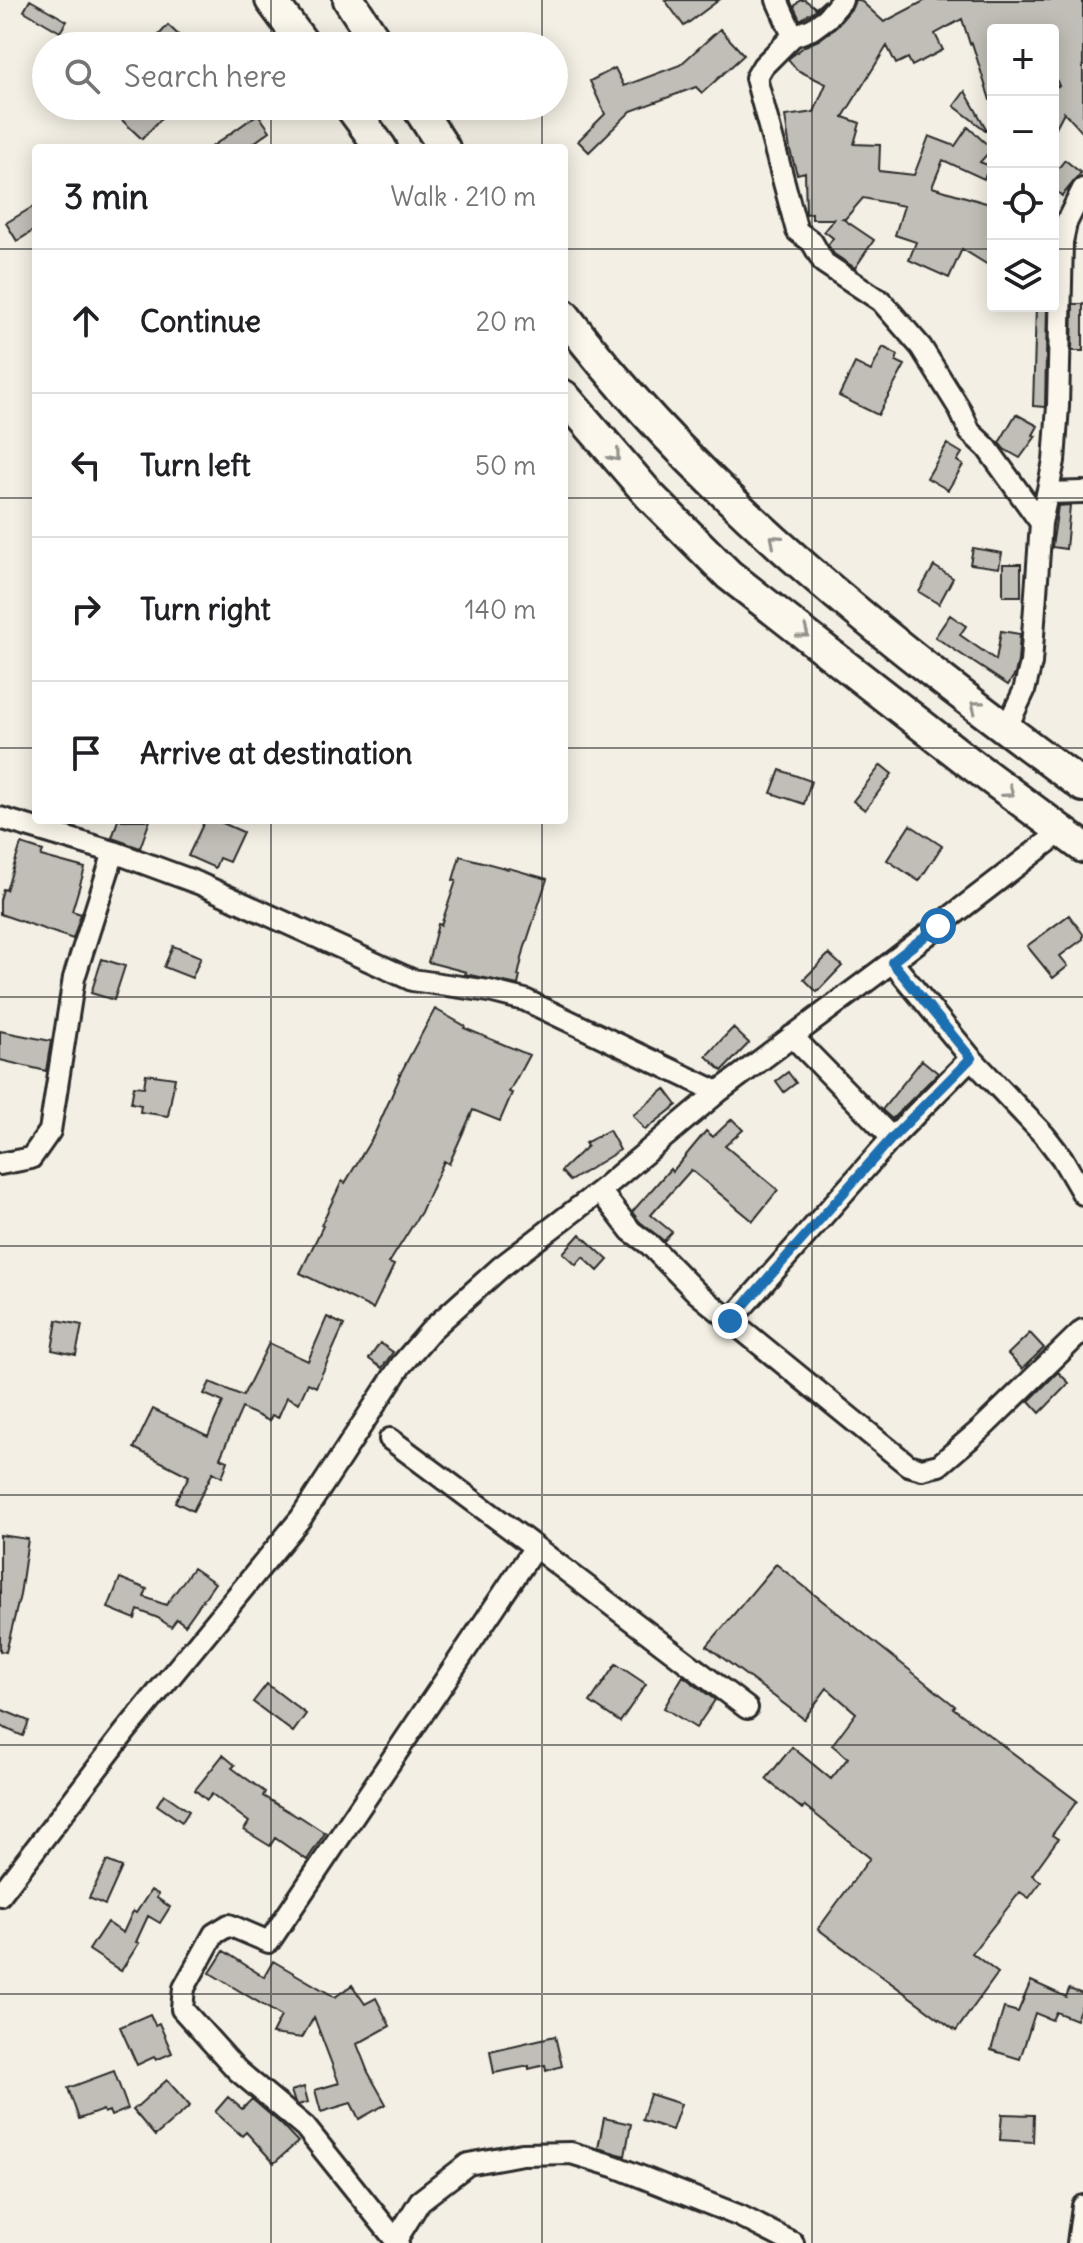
<!DOCTYPE html>
<meta charset="utf-8">
<style>
:root{--surface:#fff;--page:#f6f6f6;--text:#202124;--muted:#757577;--line:#e0e0e0}
body{margin:0;font-family:Delius,sans-serif;background:var(--page);color:var(--text)}
.controls{position:absolute;right:24px;top:24px;display:grid;overflow:hidden;border-radius:8px;box-shadow:0 4px 20px #0003}
.controls button{width:72px;height:72px;display:grid;place-items:center;padding:0;border:0;border-bottom:2px solid var(--line);background:var(--surface);color:var(--text);font:40px sans-serif}
.stop{position:absolute;width:24px;height:24px;margin:-18px;border:6px solid #1f6fb2;border-radius:50%;background:#fff}
.stop.end{background:#1f6fb2;border-color:#fff;box-shadow:0 2px 8px #0008}
.list{margin:0;padding:0;list-style:none}
h2{display:flex;justify-content:space-between;align-items:center;height:104px;margin:0;padding:0 32px;font-size:34px}
h2 small{font-size:26px;font-weight:400;color:var(--muted)}
.list li{display:grid;grid-template-columns:52px 1fr auto;gap:24px;align-items:center;box-sizing:border-box;height:144px;padding:0 32px;border-top:2px solid var(--line)}
.list b{display:block;font-size:30px;white-space:nowrap}
.list em{font-size:26px;font-style:normal;color:var(--muted)}
.icon{flex:none;width:44px;height:44px;fill:none;stroke:currentColor;stroke-width:2;stroke-linecap:round;stroke-linejoin:round}
.map{position:relative;flex:none;width:1083px;height:2243px;overflow:hidden}
.search{position:absolute;background:var(--surface);box-shadow:0 4px 20px #0003;left:32px;top:32px;width:536px;height:88px;display:flex;align-items:center;gap:20px;box-sizing:border-box;padding:0 28px;border-radius:44px;color:var(--muted);font-size:30px}
.panel{position:absolute;background:var(--surface);box-shadow:0 4px 20px #0003;left:32px;top:144px;width:536px;height:680px;border-radius:8px}
.map>svg:first-child{display:block}
.building{fill:#c0beb6;stroke:#2b2b2b;stroke-width:2}
.lines{fill:none;stroke-linecap:round;stroke-linejoin:round}
.minor-casing{stroke:#2b2b2b;stroke-width:26}
.highway-casing{stroke:#2b2b2b;stroke-width:36}
.minor{stroke:#fbf7ec;stroke-width:20}
.highway{stroke:#fbf7ec;stroke-width:30}
.oneway{stroke:#93918c}
.route{stroke:#1f6fb2;stroke-width:10}
.grid{fill:none;stroke:#2b2b2b;stroke-width:2;stroke-opacity:0.55}
</style>
<div class="map">
<svg width="1083" height="2243" viewBox="0 0 1083 2243">
<rect width="100%" height="100%" fill="#f3efe4"/>
<filter id="ink" filterUnits="userSpaceOnUse"><feTurbulence type="fractalNoise" baseFrequency=".0125" numOctaves="2"/><feDisplacementMap in="SourceGraphic" scale="16" xChannelSelector="R" yChannelSelector="G"/><feConvolveMatrix kernelMatrix="1 2 1 2 8 2 1 2 1" color-interpolation-filters="sRGB"/></filter>
<g filter="url(#ink)">
<!-- building -->
<path class="building" d="M30 0 67 21 60 32 24 11Z
M665 0H719L684 26Z
M800 0H805L816 8 825 0 818 8 800 20 794 7Z
M855 0H860L884 22 926 0H1083V133L1064 112 1053 133V87L1059 86 1053 72V30H993V99L990 100 972 43 970 44 962 19 935 34 943 50 912 66 908 58 896 64 887 46 843 117 860 123 854 144 880 145 879 171 914 175 929 136 955 146 968 127 992 149 980 162 990 166 984 179 943 160 932 187 993 205V268L962 249 949 278 909 260 916 242 895 235 904 206 863 198 845 219H843L874 240 855 268 834 254 828 245 833 238 824 231 834 219H812V213L806 214 805 172 797 174 790 150 785 116 814 112 826 84 797 70 788 59 805 46 819 40 835 28 852 8Z
M168 25 190 46H149Z
M720 29 744 55 702 93 696 87 631 111 589 152 578 141 605 114 590 81 615 68 624 86 680 65Z
M965 91 988 132 954 106Z
M107 106H173L142 139Z
M258 114 270 131 247 148H210Z
M1065 160 1081 173 1062 196 1053 188V175Z
M36 205V229L17 241 6 223Z
M1073 304H1083V351H1072Z
M1036 306H1047L1045 407 1033 406Z
M883 347 898 355 896 361 905 365 878 415 839 396 855 363 871 371Z
M1016 414 1038 426 1033 435 1036 436 1020 458 1004 449 999 443Z
M947 444 962 453 957 461 963 465 948 490 927 478Z
M1070 505 1066 549 1052 547 1058 506Z
M973 548 1002 553 999 568 970 564Z
M1003 564H1021V596H1003Z
M934 566 953 578 939 604 919 592Z
M950 615 966 626 960 635 996 660 1001 631 1020 634 1018 661 1015 674 1008 685 935 637Z
M881 765 892 774 865 810 853 801Z
M780 770 811 781 804 804 771 793Z
M118 820H150L140 848 112 838Z
M205 820H216L243 832 229 862 219 858 215 868 188 856Z
M910 825 942 846 919 881 887 860Z
M21 844 43 851 41 856 85 868 72 911 81 914 73 939 0 914V900L3 889 6 890Z
M460 856 508 869 509 868 547 879 524 950 518 976H520L518 985 465 974 466 972 428 962 438 924 441 925 456 881 453 880Z
M1069 915 1083 934V939L1060 956 1068 966 1053 978 1027 946Z
M173 946 201 957 192 978 164 967Z
M829 954 842 966 817 992 804 979Z
M102 959 125 966 114 1000 91 993Z
M435 1009 465 1026 464 1028 529 1055 509 1092 512 1093 500 1121 473 1110 449 1164 444 1161 421 1212 389 1263 394 1265 373 1309 300 1273 323 1226 321 1225 342 1181 345 1183 374 1135 399 1079 398 1078Z
M733 1028 749 1043 722 1071 706 1056Z
M0 1031 51 1041 46 1071 0 1060Z
M922 1060 938 1073 892 1119 882 1110Z
M788 1072 796 1083 784 1092 776 1081Z
M146 1074 175 1078 168 1116 140 1112 141 1105 131 1103 134 1086 144 1087Z
M665 1089 677 1105 645 1130 633 1115Z
M732 1119 743 1130 725 1146 778 1190 753 1221 691 1170 651 1215 672 1232 664 1241 640 1222 632 1212 670 1169 672 1172 706 1131 713 1137Z
M609 1130 620 1150 570 1181 561 1171 587 1146 585 1143Z
M580 1234 608 1260 598 1271 583 1257 576 1265 563 1253Z
M327 1317 344 1325 316 1387 308 1383 299 1403 287 1397 278 1418 272 1415 269 1421 242 1408 220 1458 228 1461 222 1477 213 1472 193 1511 175 1502 189 1476 134 1448 153 1409 208 1436 223 1402 204 1394 210 1382 243 1396 269 1343 308 1361Z
M57 1320 82 1325 76 1355 52 1350Z
M1030 1333 1044 1348 1022 1369 1008 1354Z
M380 1343 393 1352 382 1368 369 1359Z
M1058 1372 1069 1383 1040 1413 1029 1401Z
M0 1535 28 1539 20 1595 6 1652 0 1651Z
M776 1564 955 1706 953 1708 1077 1801 1052 1835 1058 1839 1032 1875 1041 1882 1029 1898 1020 1892 972 1953 998 1973 956 2031 818 1929 870 1858 805 1806 802 1809 766 1779 792 1747 831 1779 848 1758 832 1745 856 1713 827 1688 804 1719 707 1646Z
M193 1568 215 1583 185 1625 177 1619 171 1627 158 1618 138 1610 135 1619 108 1608 120 1578 147 1589 144 1597 166 1605Z
M616 1664 646 1684 620 1722 590 1702Z
M683 1676 715 1700 696 1728 664 1708Z
M267 1684 306 1714 293 1732 253 1702Z
M0 1709 29 1721 23 1736 0 1726Z
M223 1755 235 1765 232 1768 265 1792 263 1796 298 1817 299 1816 325 1833 307 1860 275 1838 270 1846 244 1830 249 1822 212 1794 207 1800 195 1790Z
M164 1794 189 1811 182 1822 157 1805Z
M107 1861 122 1867 105 1905 89 1898Z
M151 1890 158 1894 157 1898 170 1907 160 1923 148 1916 136 1942 139 1943 121 1971 89 1950 107 1922 123 1933 133 1911 136 1913Z
M224 1951 264 1977 273 1961 335 1997 352 1985 365 2004 376 1998 390 2026 357 2044 368 2072 386 2104 359 2119 351 2103 321 2112 315 2090 339 2083 314 2017 302 2038 272 2034 281 2016 210 1973Z
M1031 1981 1066 1997 1069 1989 1083 1994V2001L1076 2020 1056 2012 1052 2020 1035 2013 1020 2059 991 2050 1004 2008 1018 2012Z
M150 2014 155 2025 159 2023 172 2053 156 2060 154 2057 137 2065 120 2027Z
M555 2036 562 2066 546 2071 545 2065 529 2069V2066L494 2073 490 2051Z
M114 2071 128 2109 111 2116 109 2111 104 2113 103 2110 79 2119 68 2088Z
M167 2080 190 2106 155 2136 133 2110Z
M304 2087 308 2102 298 2105 294 2100 291 2091Z
M650 2094 681 2104 672 2130 642 2120Z
M228 2097 242 2109 252 2099 281 2124 298 2142 274 2163 246 2132 242 2136 215 2112Z
M1002 2114 1034 2115 1033 2142 1000 2140Z
M604 2118 631 2124 625 2156 598 2148Z"/>
<g class="lines">
<defs>
<path id="minor" d="M777 0 793 36
M842 0 827 18 812 29 793 36 763 66 756 78 797 231 812 242 824 263 881 301 921 347 959 408 970 432 987 448 1041 523
M1047 493 1083 492
M1006 729 1024 691 1031 663 1041 523 1054 461 1058 406 1062 242 1066 223 1083 189
M0 818 114 852 198 883 412 980 489 991 525 1000 718 1092
M892 962 971 1058 1045 1136 1062 1158 1083 1194
M792 1036 892 1138
M0 1164 31 1158 50 1131 74 978 114 852
M600 1191 631 1231 650 1245 697 1293 908 1465 922 1469 939 1465 981 1429 1083 1330
M730 1321 892 1138 971 1058
M390 1439 535 1547 269 1942 229 1925 214 1934 184 1988 182 2009 237 2070 305 2127 398 2243
M535 1547 747 1708
M0 1895 125 1732 301 1518 401 1365 432 1329 501 1267 600 1191 718 1092 892 962 1062 831
M396 2240 420 2201 468 2164 522 2154 571 2153 614 2166 740 2216 793 2243
M1078 2243 1083 2206"/>
<path id="highway" d="M271 0 305 46
M349 0 379 46
M350 106 381 148
M417 106 444 148
M564 315C706 502 896 648 1083 786
M564 396 650 496 729 575 970 763 1083 847"/>
</defs>
<!-- minor casing -->
<use href="#minor" class="minor-casing"/>
<!-- highway casing -->
<use href="#highway" class="highway-casing"/>
<!-- minor -->
<use href="#minor" class="minor"/>
<!-- highway -->
<use href="#highway" class="highway"/>
</g>
<!-- one-way arrows -->
<defs><path id="oneway-chevron" d="M-2-3.5L2.5 0L-2 3.5" fill="none" stroke-width="1.6" stroke-linecap="round" stroke-linejoin="round" transform="scale(2)"/></defs>
<g class="oneway">
<use href="#oneway-chevron" transform="translate(615 456) rotate(49)"/>
<use href="#oneway-chevron" transform="translate(775 540) rotate(-139)"/>
<use href="#oneway-chevron" transform="translate(804 633) rotate(37)"/>
<use href="#oneway-chevron" transform="translate(976 706) rotate(-142)"/>
<use href="#oneway-chevron" transform="translate(1009 792) rotate(36)"/>
</g>
</g>
<g class="lines" filter="url(#ink)">
<!-- route -->
<path class="route" d="M730 1321 892 1138 971 1058 892 962 938 926"/>
</g>
<!-- grid -->
<path class="grid" d="M271 0V46M542 0V46M812 0V2243M271 106V148M542 106V148M0 249H36M564 249H993M1053 249H1083M0 498H36M564 498H1083M0 748H36M564 748H1083M271 820V2243M542 820V2243M0 997H1083M0 1246H1083M0 1495H1083M0 1745H1083M0 1994H1083"/>
</svg>
<div class="controls">
<button>+</button>
<button>−</button>
<button><svg class="icon" aria-label="locate" viewBox="0 0 24 24"><circle cx="12" cy="12" r="6"/><path d="M12 2v4M12 18v4M2 12h4M18 12h4"/></svg></button>
<button><svg class="icon" aria-label="layers" viewBox="0 0 24 24"><path d="M12 4l9 5-9 5-9-5zM3 14l9 5 9-5"/></svg></button>
</div>
<div class="stop" style="left:938px;top:926px"></div>
<div class="stop end" style="left:730px;top:1321px"></div>
<div class="search"><svg class="icon" aria-label="search" viewBox="0 0 24 24"><circle cx="10" cy="10" r="6"/><path d="M15 15l6 6"/></svg>Search here</div>
<section class="panel">
<h2>3 min<small>Walk · 210 m</small></h2>
<ul class="list">
<li><svg class="icon" aria-label="ahead" viewBox="0 0 24 24"><path d="M12 20V5M6 11l6-6 6 6"/></svg><div><b>Continue</b></div><em>20 m</em></li>
<li><svg class="icon" aria-label="left" viewBox="0 0 24 24"><path d="M17 20v-9H6M10 6l-5 5 5 5"/></svg><div><b>Turn left</b></div><em>50 m</em></li>
<li><svg class="icon" aria-label="right" viewBox="0 0 24 24"><path d="M7 20v-9h11M14 6l5 5-5 5"/></svg><div><b>Turn right</b></div><em>140 m</em></li>
<li><svg class="icon" aria-label="arrive" viewBox="0 0 24 24"><path d="M6 21V4h12l-3 4 3 4H6"/></svg><div><b>Arrive at destination</b></div></li>
</ul>
</section>
</div>
